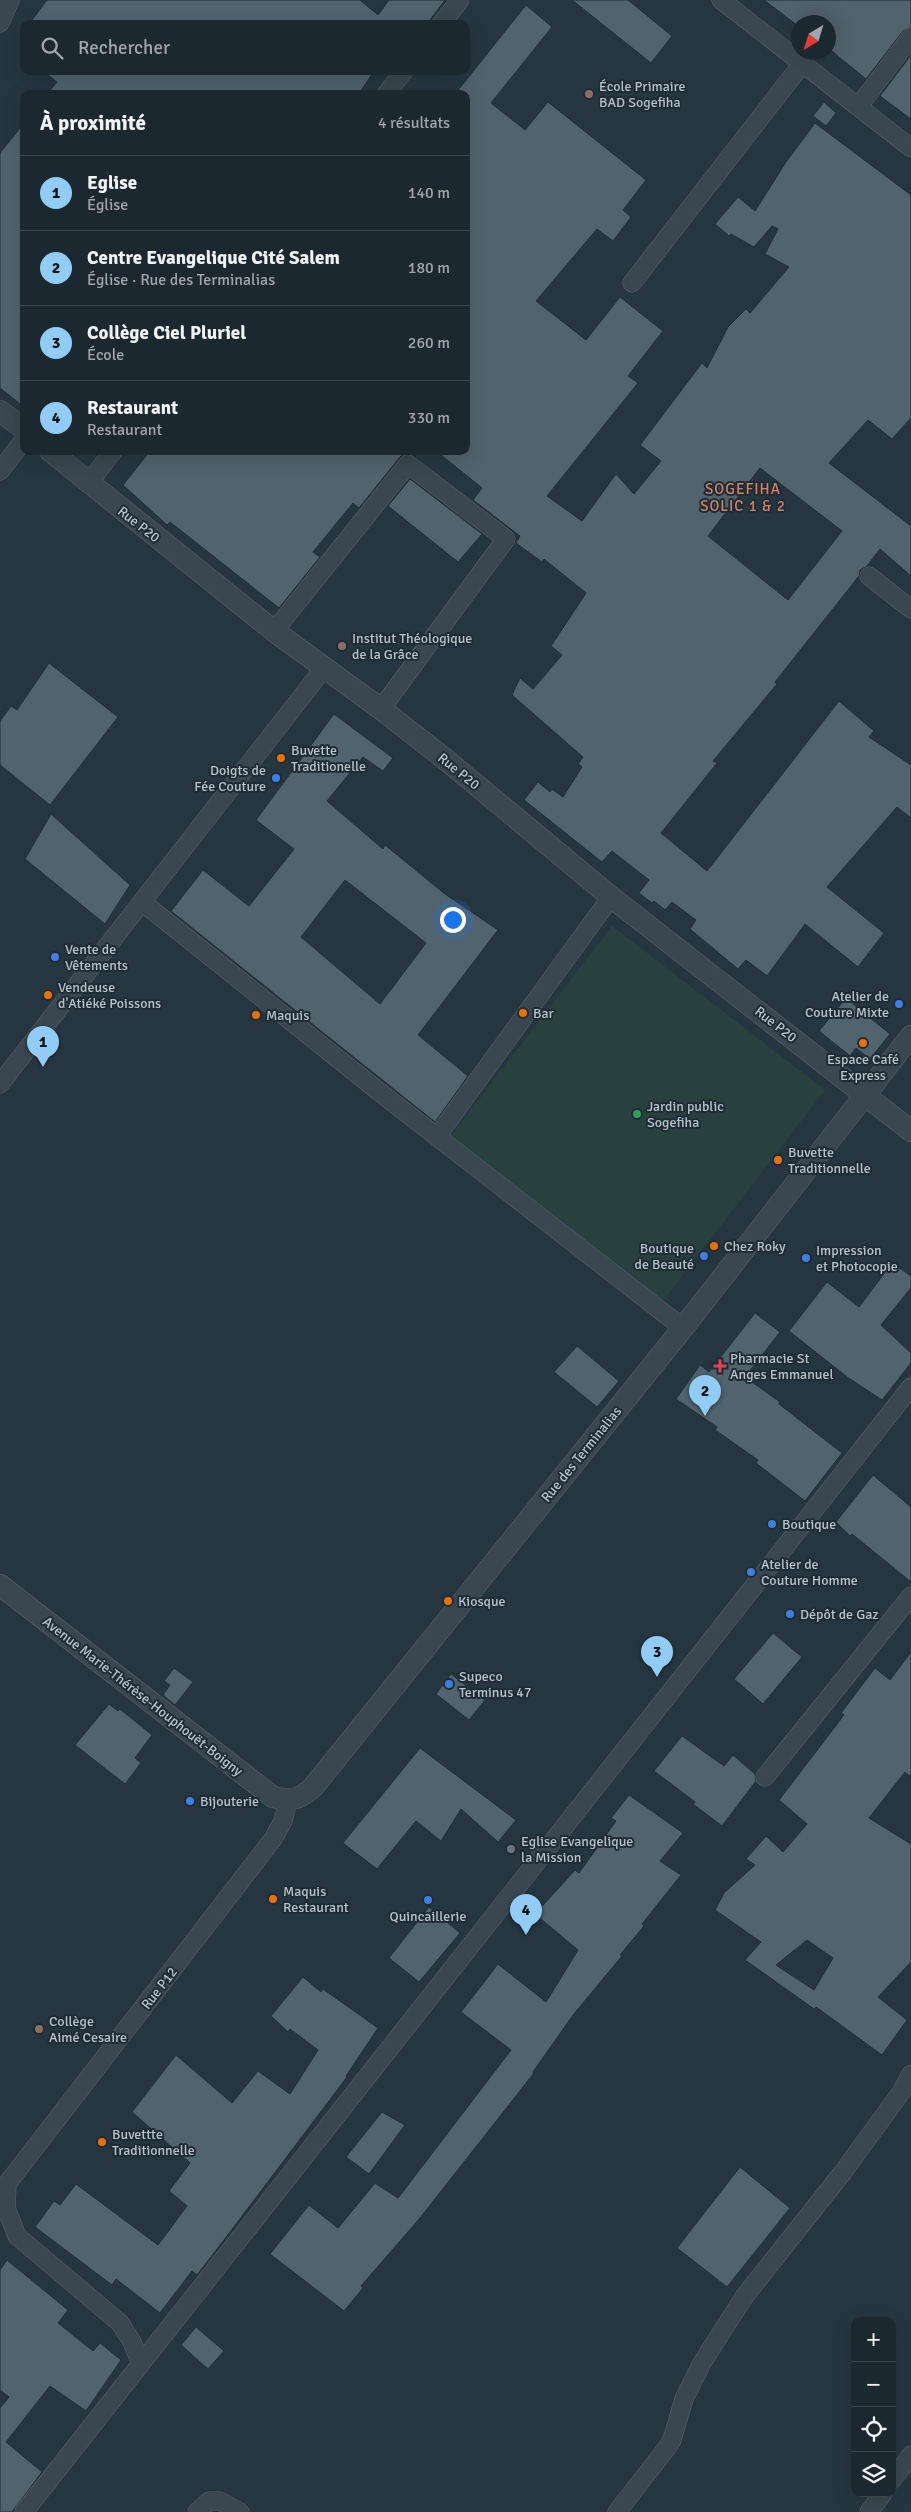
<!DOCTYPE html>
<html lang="fr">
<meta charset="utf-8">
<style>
:root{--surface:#1c2830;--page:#29343c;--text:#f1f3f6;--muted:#a0a6ab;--line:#3a444c;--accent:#90ccf6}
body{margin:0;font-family:Signika,sans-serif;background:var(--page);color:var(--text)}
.controls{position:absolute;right:15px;bottom:15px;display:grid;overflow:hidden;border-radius:10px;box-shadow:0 5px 20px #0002}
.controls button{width:45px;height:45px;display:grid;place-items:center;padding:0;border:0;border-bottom:1px solid var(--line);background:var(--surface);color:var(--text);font:25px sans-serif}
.compass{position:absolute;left:791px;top:15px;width:45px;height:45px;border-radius:50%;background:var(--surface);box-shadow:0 5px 20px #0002;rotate:218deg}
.you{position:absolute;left:452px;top:919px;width:18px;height:18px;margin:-12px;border:4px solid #fff;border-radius:50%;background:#1a73e8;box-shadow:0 0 0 8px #1a73e833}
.badge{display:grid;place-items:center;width:32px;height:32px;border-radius:50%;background:var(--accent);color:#111;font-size:16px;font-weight:700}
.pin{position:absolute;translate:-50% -41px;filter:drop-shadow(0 1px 2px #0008)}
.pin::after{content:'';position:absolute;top:26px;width:18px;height:15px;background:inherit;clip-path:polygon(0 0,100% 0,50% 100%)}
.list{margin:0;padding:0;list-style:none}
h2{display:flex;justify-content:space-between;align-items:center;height:65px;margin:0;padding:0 20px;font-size:21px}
h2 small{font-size:16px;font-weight:400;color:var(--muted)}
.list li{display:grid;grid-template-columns:32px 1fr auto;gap:15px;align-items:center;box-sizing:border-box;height:75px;padding:0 20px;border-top:1px solid var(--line)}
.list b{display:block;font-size:19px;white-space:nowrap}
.list p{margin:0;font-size:16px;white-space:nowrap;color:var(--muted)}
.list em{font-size:16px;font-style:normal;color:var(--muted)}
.icon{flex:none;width:28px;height:28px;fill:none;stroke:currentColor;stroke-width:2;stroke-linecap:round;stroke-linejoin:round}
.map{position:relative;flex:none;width:911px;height:2512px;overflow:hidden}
.search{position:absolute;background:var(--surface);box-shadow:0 5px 20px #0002;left:20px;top:20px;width:450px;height:55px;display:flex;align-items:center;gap:12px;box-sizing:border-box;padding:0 18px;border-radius:10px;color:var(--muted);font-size:19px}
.panel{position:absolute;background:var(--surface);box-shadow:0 5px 20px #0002;left:20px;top:90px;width:450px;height:365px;border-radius:10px}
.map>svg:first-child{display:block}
.green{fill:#28413f}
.building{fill:#51636d;stroke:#212e37;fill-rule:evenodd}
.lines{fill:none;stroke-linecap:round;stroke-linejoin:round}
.minor-casing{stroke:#58656d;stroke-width:19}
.tertiary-casing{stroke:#58656d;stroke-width:22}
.minor{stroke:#3a4750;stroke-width:18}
.tertiary{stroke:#3a4750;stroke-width:21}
.education-dot{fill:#8d6e63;stroke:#1f2c35;stroke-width:2}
.food-dot{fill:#e8710a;stroke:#1f2c35;stroke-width:2}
.shop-dot{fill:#3f7fe0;stroke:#1f2c35;stroke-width:2}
.leisure-dot{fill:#2e9e5b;stroke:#1f2c35;stroke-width:2}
.health-dot{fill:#e0444e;stroke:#1f2c35;stroke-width:2}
.worship-dot{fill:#6b7280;stroke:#1f2c35;stroke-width:2}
.labels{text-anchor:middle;stroke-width:4;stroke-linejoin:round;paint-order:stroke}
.poi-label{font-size:14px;fill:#b7c2ca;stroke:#1f2c35;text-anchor:start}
.street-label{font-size:14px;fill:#b7c2ca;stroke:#1f2c35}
.neighbourhood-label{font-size:15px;letter-spacing:1px;fill:#d48168;stroke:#1f2c35}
</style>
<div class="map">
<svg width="911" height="2512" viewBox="0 0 911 2512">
<rect width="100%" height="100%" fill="#263640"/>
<!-- green -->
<path class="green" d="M612 926 825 1090 663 1301 450 1137Z"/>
<!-- building -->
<path class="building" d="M47 0H360L378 15 389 0H445L427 24H29Z
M572 0H628L672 36 651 63Z
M764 0H911V27L903 31 866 79 828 48V22H798V26Z
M526 5 552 27 491 103 525 130 548 102 646 180 623 210 631 217 613 241 597 229 536 301 586 340 620 297 663 331 628 376 638 383 547 496 582 521 616 474 634 494 661 461 640 445 702 363 707 368 728 327 746 309 750 313 789 267 765 254 778 229 772 226 754 247 731 234 729 236 715 224 738 197 755 211 786 162 815 123 911 195V418L892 439 868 420 829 463 911 526V576L880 549 867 566 860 570 859 576 775 682 777 684 713 761 717 763 661 833 707 871 839 701 874 731 869 737 911 765V818L897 807 827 887 884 933 858 967 805 924 767 976 746 960 738 969 690 929 696 920 672 902 665 910 654 901 652 903 639 893 649 880 612 851 602 862 524 800 538 782 550 792 552 789 563 797 582 767 578 764 583 757 512 695 520 678 533 689 562 655 551 646 586 593 544 559 542 562 516 543 520 536 473 500 482 488 436 451H466V94H455ZM760 468 842 531 788 600 708 536Z
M911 55V119L880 96Z
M43 71H374L359 94H47L57 82Z
M824 102 836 113 826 126 813 116Z
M24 123V407L0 388V153Z
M150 451H408L400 457 359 508 353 503 313 552 320 557 279 608 170 522 167 525 123 485Z
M410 479 482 534 458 562 388 506Z
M49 663 118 717 50 805 0 765V721L11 706 17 710Z
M334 714 393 758 383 771 363 757 327 801 383 849 385 845 445 894 498 930 418 1035 468 1076 435 1122 171 911 203 870 249 906 294 849 256 820ZM345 880 426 943 380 1004 301 937Z
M51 814 130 885 105 924 25 859Z
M846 998 890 1034 870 1059 856 1048 850 1056 819 1031Z
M892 1263 911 1276V1288L881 1325 911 1353V1363L882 1400 847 1377 789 1331 827 1282 859 1307Z
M755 1313 780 1332 745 1377 780 1402 779 1404 842 1453 805 1501 756 1463 758 1460 715 1430 717 1427 676 1399 700 1365 709 1372Z
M577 1346 619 1381 597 1407 554 1372Z
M873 1475 911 1507V1582L852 1534 850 1536 836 1522Z
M773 1633 802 1657 763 1704 734 1679Z
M911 1652V1777L905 1772 869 1818 911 1844V1962L878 1997 907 2020 882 2055 816 2007 814 2009 745 1960 761 1942 715 1910 724 1893 755 1865 746 1859 766 1836 783 1852 807 1824 779 1800 844 1715 841 1713 875 1668 890 1680ZM807 1940 833 1958 814 1990 776 1965Z
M174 1668 193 1682 175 1705 163 1695 170 1685 164 1681Z
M451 1674 485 1700 469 1720 436 1694Z
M109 1704 118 1711 120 1709 152 1735 135 1758 141 1763 125 1784 75 1745Z
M682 1736 724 1766 733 1755 755 1774 756 1781 722 1826 693 1804 695 1802 654 1771Z
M420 1748 516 1820 498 1842 461 1809 441 1841 416 1821 377 1869 343 1843Z
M629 1795 683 1833 660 1861 681 1875 642 1924 644 1926 620 1955 622 1956 573 2015 533 2072 534 2073 420 2218 361 2286 363 2288 344 2311 270 2254 309 2205 338 2228 375 2183 398 2198 511 2050 461 2012 498 1964 546 2002 578 1950 535 1914 575 1870 579 1873 616 1821 611 1818Z
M429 1907 460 1933 419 1982 389 1958Z
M303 1977 321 1992 323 1989 378 2028 346 2076 347 2077 227 2236 197 2275 192 2271 160 2313 116 2279 112 2285 35 2227 54 2201 60 2205 76 2184 158 2245 187 2206 169 2191 190 2163 132 2112 176 2055 232 2103 258 2071 290 2094 318 2050 290 2029 288 2032 271 2016Z
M382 2112 405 2125 369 2174 346 2157Z
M740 2167 790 2208 727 2287 677 2248Z
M7 2260 68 2310 58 2323 93 2351 100 2343 121 2360 86 2411 50 2386 6 2442 42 2472 12 2512H0V2408L9 2397 0 2390V2270Z
M196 2327 224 2351 208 2369 181 2345Z"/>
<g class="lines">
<defs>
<path id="minor" d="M721 0 911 148
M0 23 10 0
M441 24 460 0
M386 94 404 71
M858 107 911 37
M632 283 802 64
M0 471 24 440
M88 484 113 451
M869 576 911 609
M274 631 408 464 506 539 381 709
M142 902 382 1094 683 1328
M0 1084 324 668
M438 1135 611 897
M765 1777 911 1596
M7 2185 6 2208 17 2236 120 2323 132 2342 141 2364
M0 2193 273 1839 283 1821 288 1801
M892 2480 911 2455
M24 2512 911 1387
M197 2512 209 2501H220L240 2512
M617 2512 666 2449 672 2440 684 2399 702 2363 744 2297 843 2172 902 2091 911 2074
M869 2512 883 2493"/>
<path id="tertiary" d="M0 411 24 429
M50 451 274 631 381 709 445 759 611 897 911 1131
M0 1585 273 1797C291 1802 301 1799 314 1786L683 1328 911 1036"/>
</defs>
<!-- minor casing -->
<use href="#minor" class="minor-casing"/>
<!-- tertiary casing -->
<use href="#tertiary" class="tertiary-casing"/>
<!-- minor -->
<use href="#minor" class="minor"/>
<!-- tertiary -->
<use href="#tertiary" class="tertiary"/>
</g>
<!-- markers -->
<g class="education-dot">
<circle cx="589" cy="94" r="5"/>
<circle cx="342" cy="646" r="5"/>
<circle cx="39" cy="2029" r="5"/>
</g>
<g class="food-dot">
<circle cx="281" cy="758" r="5"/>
<circle cx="48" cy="995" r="5"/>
<circle cx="523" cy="1013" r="5"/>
<circle cx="256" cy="1015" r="5"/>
<circle cx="863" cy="1043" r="5"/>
<circle cx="778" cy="1160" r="5"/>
<circle cx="714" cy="1246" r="5"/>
<circle cx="448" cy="1601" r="5"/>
<circle cx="273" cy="1899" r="5"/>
<circle cx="102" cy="2142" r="5"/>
</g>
<g class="shop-dot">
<circle cx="276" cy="778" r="5"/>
<circle cx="55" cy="957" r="5"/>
<circle cx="899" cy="1004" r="5"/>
<circle cx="704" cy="1256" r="5"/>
<circle cx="806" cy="1258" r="5"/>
<circle cx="772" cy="1524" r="5"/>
<circle cx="751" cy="1572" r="5"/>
<circle cx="790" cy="1614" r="5"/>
<circle cx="449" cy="1684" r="5"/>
<circle cx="190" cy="1801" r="5"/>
<circle cx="428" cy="1900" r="5"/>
</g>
<circle class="leisure-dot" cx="637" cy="1114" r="5"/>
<path class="health-dot" d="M717.5 1358.5h5v5h5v5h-5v5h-5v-5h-5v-5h5z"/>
<circle class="worship-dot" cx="511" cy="1849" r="5"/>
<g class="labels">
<!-- poi labels -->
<g class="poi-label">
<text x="599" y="91">École Primaire<tspan x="599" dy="16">BAD Sogefiha</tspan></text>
<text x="352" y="643">Institut Théologique<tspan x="352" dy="16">de la Grâce</tspan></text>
<text x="291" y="755">Buvette<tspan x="291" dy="16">Traditionelle</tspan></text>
<text x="266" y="775" text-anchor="end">Doigts de<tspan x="266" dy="16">Fée Couture</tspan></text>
<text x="65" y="954">Vente de<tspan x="65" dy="16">Vêtements</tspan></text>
<text x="58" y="992">Vendeuse<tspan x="58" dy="16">d'Atiéké Poissons</tspan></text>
<text x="889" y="1001" text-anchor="end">Atelier de<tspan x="889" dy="16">Couture Mixte</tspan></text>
<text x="533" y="1018">Bar</text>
<text x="266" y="1020">Maquis</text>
<text x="863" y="1064" text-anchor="middle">Espace Café<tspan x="863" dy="16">Express</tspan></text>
<text x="647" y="1111">Jardin public<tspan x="647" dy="16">Sogefiha</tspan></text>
<text x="788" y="1157">Buvette<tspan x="788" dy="16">Traditionnelle</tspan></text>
<text x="724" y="1251">Chez Roky</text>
<text x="694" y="1253" text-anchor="end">Boutique<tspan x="694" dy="16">de Beauté</tspan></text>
<text x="816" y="1255">Impression<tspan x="816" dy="16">et Photocopie</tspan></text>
<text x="730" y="1363">Pharmacie St<tspan x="730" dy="16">Anges Emmanuel</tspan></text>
<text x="782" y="1529">Boutique</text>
<text x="761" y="1569">Atelier de<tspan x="761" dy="16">Couture Homme</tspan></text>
<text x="458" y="1606">Kiosque</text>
<text x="800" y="1619">Dépôt de Gaz</text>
<text x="459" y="1681">Supeco<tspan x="459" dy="16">Terminus 47</tspan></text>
<text x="200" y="1806">Bijouterie</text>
<text x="521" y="1846">Eglise Evangelique<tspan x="521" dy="16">la Mission</tspan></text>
<text x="283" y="1896">Maquis<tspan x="283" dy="16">Restaurant</tspan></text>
<text x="428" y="1921" text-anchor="middle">Quincaillerie</text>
<text x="49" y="2026">Collège<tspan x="49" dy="16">Aimé Cesaire</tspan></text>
<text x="112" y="2139">Buvettte<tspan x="112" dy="16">Traditionnelle</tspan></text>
</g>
<!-- street labels -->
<g class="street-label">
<text transform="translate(139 524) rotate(38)" y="5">Rue P20</text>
<text transform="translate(459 771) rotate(39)" y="5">Rue P20</text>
<text transform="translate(776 1024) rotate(38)" y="5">Rue P20</text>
<text transform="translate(581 1454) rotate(-51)" y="5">Rue des Terminalias</text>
<text transform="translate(143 1696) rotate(38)" y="5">Avenue Marie-Thérèse-Houphouët-Boigny</text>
<text transform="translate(159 1988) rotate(-52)" y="5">Rue P12</text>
</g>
<!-- neighbourhood labels -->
<g class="neighbourhood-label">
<text x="743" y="494">SOGEFIHA<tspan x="743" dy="17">SOLIC 1 &amp; 2</tspan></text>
</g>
</g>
</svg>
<div class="controls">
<button>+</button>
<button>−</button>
<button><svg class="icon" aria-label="locate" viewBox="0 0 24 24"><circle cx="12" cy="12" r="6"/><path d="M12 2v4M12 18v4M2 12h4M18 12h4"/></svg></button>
<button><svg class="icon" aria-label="layers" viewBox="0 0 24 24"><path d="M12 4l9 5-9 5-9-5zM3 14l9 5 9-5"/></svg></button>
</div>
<svg class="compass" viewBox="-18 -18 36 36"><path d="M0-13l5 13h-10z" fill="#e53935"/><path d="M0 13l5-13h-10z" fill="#a0a6ab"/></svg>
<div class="you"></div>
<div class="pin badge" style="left:43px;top:1067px">1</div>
<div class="pin badge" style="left:705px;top:1416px">2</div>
<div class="pin badge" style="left:657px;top:1677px">3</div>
<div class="pin badge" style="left:526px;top:1935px">4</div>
<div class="search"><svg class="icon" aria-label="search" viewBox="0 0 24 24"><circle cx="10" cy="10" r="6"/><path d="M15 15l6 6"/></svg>Rechercher</div>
<section class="panel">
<h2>À proximité<small>4 résultats</small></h2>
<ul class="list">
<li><span class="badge">1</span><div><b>Eglise</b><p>Église</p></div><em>140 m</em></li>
<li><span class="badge">2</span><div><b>Centre Evangelique Cité Salem</b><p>Église · Rue des Terminalias</p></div><em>180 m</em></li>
<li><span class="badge">3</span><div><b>Collège Ciel Pluriel</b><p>École</p></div><em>260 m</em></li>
<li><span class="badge">4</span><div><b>Restaurant</b><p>Restaurant</p></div><em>330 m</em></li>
</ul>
</section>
</div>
